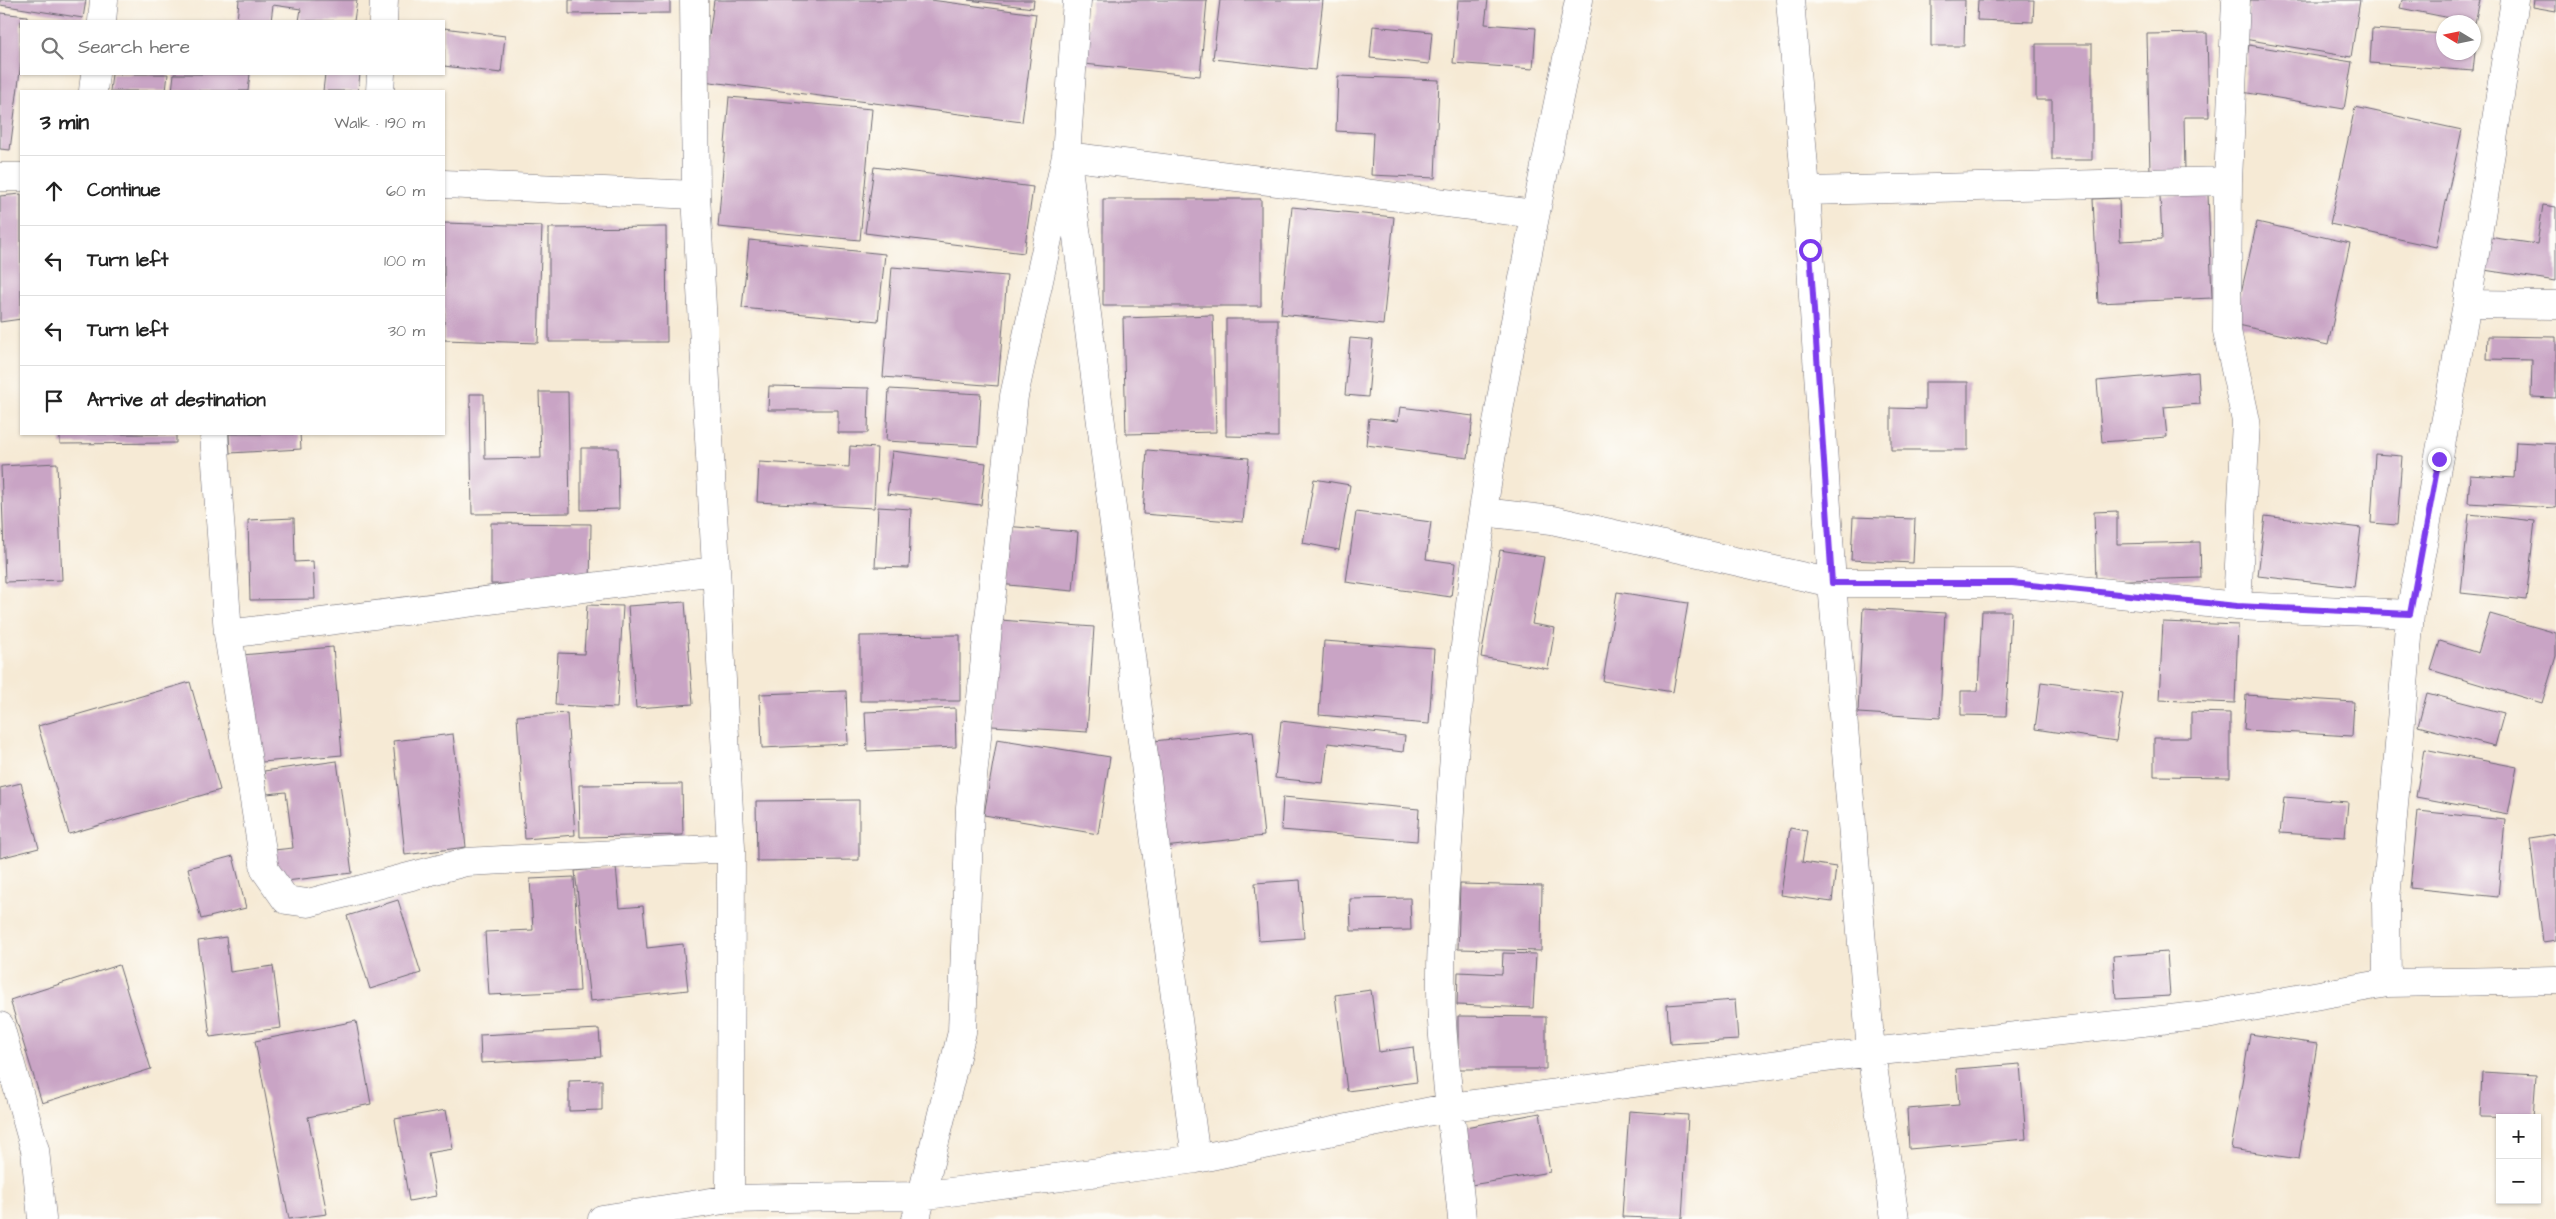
<!DOCTYPE html>
<meta charset="utf-8">
<style>
:root{--surface:#fff;--page:#f6f6f6;--text:#222;--muted:#767676;--line:#e0e0e0}
body{margin:0;font-family:"Architects Daughter",sans-serif;background:var(--page);color:var(--text)}
.controls{position:absolute;right:15px;bottom:15px;display:grid;overflow:hidden;border-radius:0px;box-shadow:0 1px 4px #0004}
.controls button{width:45px;height:45px;display:grid;place-items:center;padding:0;border:0;border-bottom:1px solid var(--line);background:var(--surface);color:var(--text);font:25px sans-serif}
.compass{position:absolute;left:2436px;top:15px;width:45px;height:45px;border-radius:50%;background:var(--surface);box-shadow:0 1px 4px #0004;rotate:280deg}
.stop{position:absolute;width:15px;height:15px;margin:-11px;border:4px solid #7c3aed;border-radius:50%;background:#fff}
.stop.end{background:#7c3aed;border-color:#fff;box-shadow:0 1px 5px #0008}
.list{margin:0;padding:0;list-style:none}
h2{display:flex;justify-content:space-between;align-items:center;height:65px;margin:0;padding:0 20px;font-size:21px}
h2 small{font-size:16px;font-weight:400;color:var(--muted)}
.list li{display:grid;grid-template-columns:32px 1fr auto;gap:15px;align-items:center;box-sizing:border-box;height:70px;padding:0 20px;border-top:1px solid var(--line)}
.list b{display:block;font-size:19px;white-space:nowrap}
.list em{font-size:16px;font-style:normal;color:var(--muted)}
.icon{flex:none;width:28px;height:28px;fill:none;stroke:currentColor;stroke-width:2;stroke-linecap:round;stroke-linejoin:round}
.map{position:relative;flex:none;width:2556px;height:1219px;overflow:hidden}
.search{position:absolute;background:var(--surface);box-shadow:0 1px 4px #0004;left:20px;top:20px;width:425px;height:55px;display:flex;align-items:center;gap:12px;box-sizing:border-box;padding:0 18px;border-radius:0px;color:var(--muted);font-size:19px}
.panel{position:absolute;background:var(--surface);box-shadow:0 1px 4px #0004;left:20px;top:90px;width:425px;height:345px;border-radius:0px}
.map>svg:first-child{display:block}
.building{fill:#c9a4c5}
.lines{fill:none;stroke-linecap:round;stroke-linejoin:round}
.street-casing{stroke:#6c6871;stroke-width:29}
.street{stroke:#fff;stroke-width:28}
.route{stroke:#7c3aed;stroke-width:6}
</style>
<div class="map">
<svg width="2556" height="1219" viewBox="0 0 2556 1219">
<rect width="100%" height="100%" fill="#fdfcf7"/>
<filter id="ink" filterUnits="userSpaceOnUse"><feTurbulence type="fractalNoise" baseFrequency=".02" numOctaves="2"/><feDisplacementMap in="SourceGraphic" scale="10" xChannelSelector="R" yChannelSelector="G"/><feConvolveMatrix kernelMatrix="1 2 1 2 8 2 1 2 1" color-interpolation-filters="sRGB"/></filter>
<filter id="wash" filterUnits="userSpaceOnUse"><feTurbulence type="fractalNoise" baseFrequency=".0096" numOctaves="4" result="noise"/><feDisplacementMap in="SourceGraphic" scale="20" xChannelSelector="R" yChannelSelector="G"/><feGaussianBlur stdDeviation="1.12" result="paint"/><feColorMatrix in="noise" values="0 0 0 0 0 0 0 0 0 0 0 0 0 0 0 0 0 1.4 0 .05"/><feComposite in="paint" operator="in"/></filter>
<g filter="url(#wash)">
<rect width="100%" height="100%" fill="#f6ead5"/>
<g id="blocks">
<!-- building -->
<path class="building" d="M0 0H86L83 18 0 5Z
M239 0H357L354 21H299L301 9 273 5 271 21H237Z
M569 0H670V13L569 14Z
M714 0H931L1036 14 1022 122 703 81Z
M968 0H1034L1033 8Z
M1091 0H1207L1200 76 1084 64Z
M1220 0H1323L1315 70 1213 59Z
M1458 0H1488L1485 24 1536 28 1533 69 1453 63Z
M1931 0H1965L1964 46H1931Z
M1978 0H2034L2033 22 1977 20Z
M2250 0H2360L2351 57 2244 39Z
M2402 0H2480L2475 23 2400 8Z
M2534 0H2556V11L2533 7Z
M0 13 27 16V21H21V63L10 150 0 149Z
M1373 26 1432 32 1429 64 1370 58Z
M444 28 505 36 501 73 444 66Z
M2372 29 2444 34V52H2475L2473 71 2370 63Z
M2207 33 2209 117H2184L2185 172 2150 173 2147 34Z
M2474 36 2476 37 2475 52 2474 51Z
M2036 44H2092V160H2052V100H2036Z
M2249 45 2352 62 2344 109 2242 92Z
M112 74H168L166 91H110Z
M174 74H250L248 91H172Z
M325 74H360L358 91H323Z
M1338 76 1439 80 1435 178 1371 175 1373 133 1336 131Z
M729 97 872 109 860 240 718 227Z
M2355 107 2462 130 2436 247 2330 224Z
M874 167 1033 187 1024 253 865 233Z
M21 194V319L0 322V196Z
M2208 194 2212 298 2098 303 2093 199 2119 198 2120 241 2162 239 2160 196Z
M1103 199H1261V306H1103Z
M2543 205 2556 207V281L2484 270 2488 237 2537 244Z
M1292 207 1394 217 1383 325 1281 314Z
M2257 222 2350 243 2328 345 2234 324Z
M444 223 542 226 538 343 444 340Z
M666 227 667 342H549V228Z
M749 240 885 254 878 321 742 308Z
M892 267 1007 276 998 386 883 377Z
M1213 315 1216 432 1126 434 1123 318Z
M1226 319H1278V437L1226 436Z
M2488 336 2556 337V398L2531 397 2532 360 2487 359Z
M1350 338 1373 340 1368 397 1345 395Z
M2198 372 2200 404 2164 407 2167 437 2102 442 2097 381Z
M1925 382H1968V450H1891V408L1925 409Z
M769 386 869 388 868 433H838V410H768Z
M889 389 981 394 978 446 886 441Z
M539 392H568L570 513 472 514 470 394H484L485 459 541 458Z
M1400 407 1473 416 1468 458 1366 445 1369 418 1398 421Z
M60 434H176V443L60 444Z
M229 434H300L301 449 230 453Z
M2516 442 2556 444V508L2468 503 2470 475 2514 478Z
M850 446 877 448 874 508 757 502 759 462 849 467Z
M581 448H618L619 509 581 510Z
M1147 450 1249 458 1243 522 1143 514Z
M892 451 986 463 981 505 887 494Z
M2375 454 2402 456 2397 525 2371 523Z
M57 463 62 580 5 582 1 466Z
M1314 479 1350 485 1339 550 1303 543Z
M878 507 911 509 909 568 875 567Z
M2117 511V544L2200 542 2201 578 2096 581 2094 512Z
M1356 512 1431 522 1426 559 1455 563 1451 597 1346 582Z
M2469 514 2535 521 2526 600 2461 593Z
M2265 516 2361 528 2354 587 2258 576Z
M1853 517 1915 519 1913 563 1851 560Z
M294 518 295 562 313 561 315 599 250 600 248 520Z
M491 523 591 524 590 585 491 584Z
M1004 526 1078 532 1073 591 998 584Z
M1500 550 1544 557 1532 624 1555 628 1548 669 1481 657Z
M1617 592 1688 603 1673 692 1603 681Z
M685 602 693 704 636 708 628 606Z
M587 605 623 606 617 708 555 705 558 653 584 654Z
M1863 608 1945 613 1940 718 1858 713Z
M1982 611H2011L2006 716 1961 715V691H1978Z
M2490 614 2556 633V656L2542 703 2431 670 2440 641 2478 653Z
M1000 620 1094 627 1087 732 992 726Z
M2163 622 2238 625 2235 703 2159 700Z
M960 635V701H860V636Z
M1324 641 1434 649 1429 724 1319 715Z
M333 647 342 755 251 763 242 655Z
M190 682 220 790 69 834 38 726Z
M2041 682 2123 693 2116 741 2035 729Z
M846 691 848 744 762 748 760 694Z
M2427 693 2504 713 2495 746 2418 726Z
M2246 695 2354 702 2352 736 2244 730Z
M955 708 956 747 867 751 865 712Z
M2191 712 2230 713V777L2154 776V738H2191Z
M567 713 575 835 525 839 517 716Z
M1281 721 1405 736 1403 752 1328 743 1323 783 1275 778Z
M1253 731 1264 836 1164 847 1153 741Z
M453 734 466 847 405 855 393 741Z
M997 739 1110 757 1098 834 984 815Z
M2424 749 2517 767 2508 814 2416 797Z
M337 761 352 873 278 882 274 850 293 848 286 792 267 794 264 771Z
M21 783 39 848 0 858V788Z
M682 784 683 835 580 837 579 785Z
M1283 797 1419 809 1417 841 1281 830Z
M2284 797 2348 802 2345 837 2280 833Z
M859 800V860L757 861 756 801Z
M2418 811 2505 820 2498 897 2410 888Z
M1790 828 1807 831 1802 862 1836 867 1832 902 1781 895Z
M2556 834V940L2543 942 2530 838Z
M233 856 246 908 201 919 188 868Z
M616 867 620 908 643 906 647 948 683 944 688 990 590 1001 575 871Z
M574 877 580 991 489 995 485 932 533 930 530 879Z
M1300 880 1304 938 1259 941 1255 883Z
M1460 884 1542 886 1541 951 1458 949Z
M1410 898 1411 930 1351 931 1350 899Z
M398 900 421 973 370 989 347 916Z
M226 937 230 972 273 966 281 1028 210 1037 198 941Z
M2167 952 2170 996 2116 999 2113 956Z
M1503 953 1536 954 1533 1008 1457 1005 1458 972 1502 974Z
M119 965 151 1069 42 1103 10 1000Z
M1371 990 1379 1052 1413 1047 1417 1082 1347 1091 1335 995Z
M1735 1000 1738 1040 1670 1044 1667 1005Z
M1458 1016 1546 1017V1069H1458Z
M356 1021 371 1104 308 1117 327 1214 289 1219 255 1041Z
M599 1029 601 1057 481 1063 480 1035Z
M2250 1034 2317 1044 2299 1159 2231 1149Z
M2020 1064 2026 1139 1909 1149 1907 1109 1959 1105 1956 1069Z
M2482 1072 2536 1075 2533 1118 2480 1117Z
M602 1080V1110L569 1111V1081Z
M446 1110 453 1149 428 1153 436 1196 409 1201 395 1119Z
M1629 1111 1688 1115 1682 1219 1622 1217Z
M1540 1113 1550 1172 1465 1186 1455 1129Z"/>
</g>
</g>
<g filter="url(#ink)">
<use href="#blocks" fill-opacity="0" stroke="#6c6871" stroke-width="1"/>
<g class="lines">
<defs>
<path id="street" d="M694 0 696 195 731 848 730 1199
M1790 0 1806 191 1832 583 1871 1052 1895 1219
M2236 0 2228 181 2227 331 2246 421 2237 606
M102 21 104 0
M383 21 384 0
M93 91 95 74
M380 91 381 74
M1066 156 1535 214
M1069 175 1196 1159
M0 177H21
M444 184 696 195
M1806 191 2228 181
M2467 304 2556 305
M214 434 228 634
M1483 512 1552 520 1832 583H2012L2237 606 2410 614
M715 571 228 634 265 870 286 900 308 903 466 862 731 848
M2387 983 2386 900 2410 614 2467 304 2515 0
M0 1026 35 1150 42 1219
M602 1219 730 1199 920 1196 1196 1159 1451 1107 1871 1052 2206 1015 2387 983 2556 980
M916 1219 962 1032 970 807 988 628 1014 396 1066 156 1077 0
M1462 1219C1456 1154 1446 1087 1442 1022 1438 952 1446 882 1450 812 1467 538 1524 268 1579 0"/>
</defs>
<!-- street casing -->
<use href="#street" class="street-casing"/>
<!-- street -->
<use href="#street" class="street"/>
</g>
</g>
<g class="lines" filter="url(#ink)">
<!-- route -->
<path class="route" d="M1810 250 1832 583H2012L2237 606 2410 614 2439 459"/>
</g>
</svg>
<div class="controls">
<button>+</button>
<button>−</button>
</div>
<svg class="compass" viewBox="-18 -18 36 36"><path d="M0-13l5 13h-10z" fill="#e53935"/><path d="M0 13l5-13h-10z" fill="#767676"/></svg>
<div class="stop" style="left:1810px;top:250px"></div>
<div class="stop end" style="left:2439px;top:459px"></div>
<div class="search"><svg class="icon" aria-label="search" viewBox="0 0 24 24"><circle cx="10" cy="10" r="6"/><path d="M15 15l6 6"/></svg>Search here</div>
<section class="panel">
<h2>3 min<small>Walk · 190 m</small></h2>
<ul class="list">
<li><svg class="icon" aria-label="ahead" viewBox="0 0 24 24"><path d="M12 20V5M6 11l6-6 6 6"/></svg><div><b>Continue</b></div><em>60 m</em></li>
<li><svg class="icon" aria-label="left" viewBox="0 0 24 24"><path d="M17 20v-9H6M10 6l-5 5 5 5"/></svg><div><b>Turn left</b></div><em>100 m</em></li>
<li><svg class="icon" aria-label="left" viewBox="0 0 24 24"><path d="M17 20v-9H6M10 6l-5 5 5 5"/></svg><div><b>Turn left</b></div><em>30 m</em></li>
<li><svg class="icon" aria-label="arrive" viewBox="0 0 24 24"><path d="M6 21V4h12l-3 4 3 4H6"/></svg><div><b>Arrive at destination</b></div></li>
</ul>
</section>
</div>
